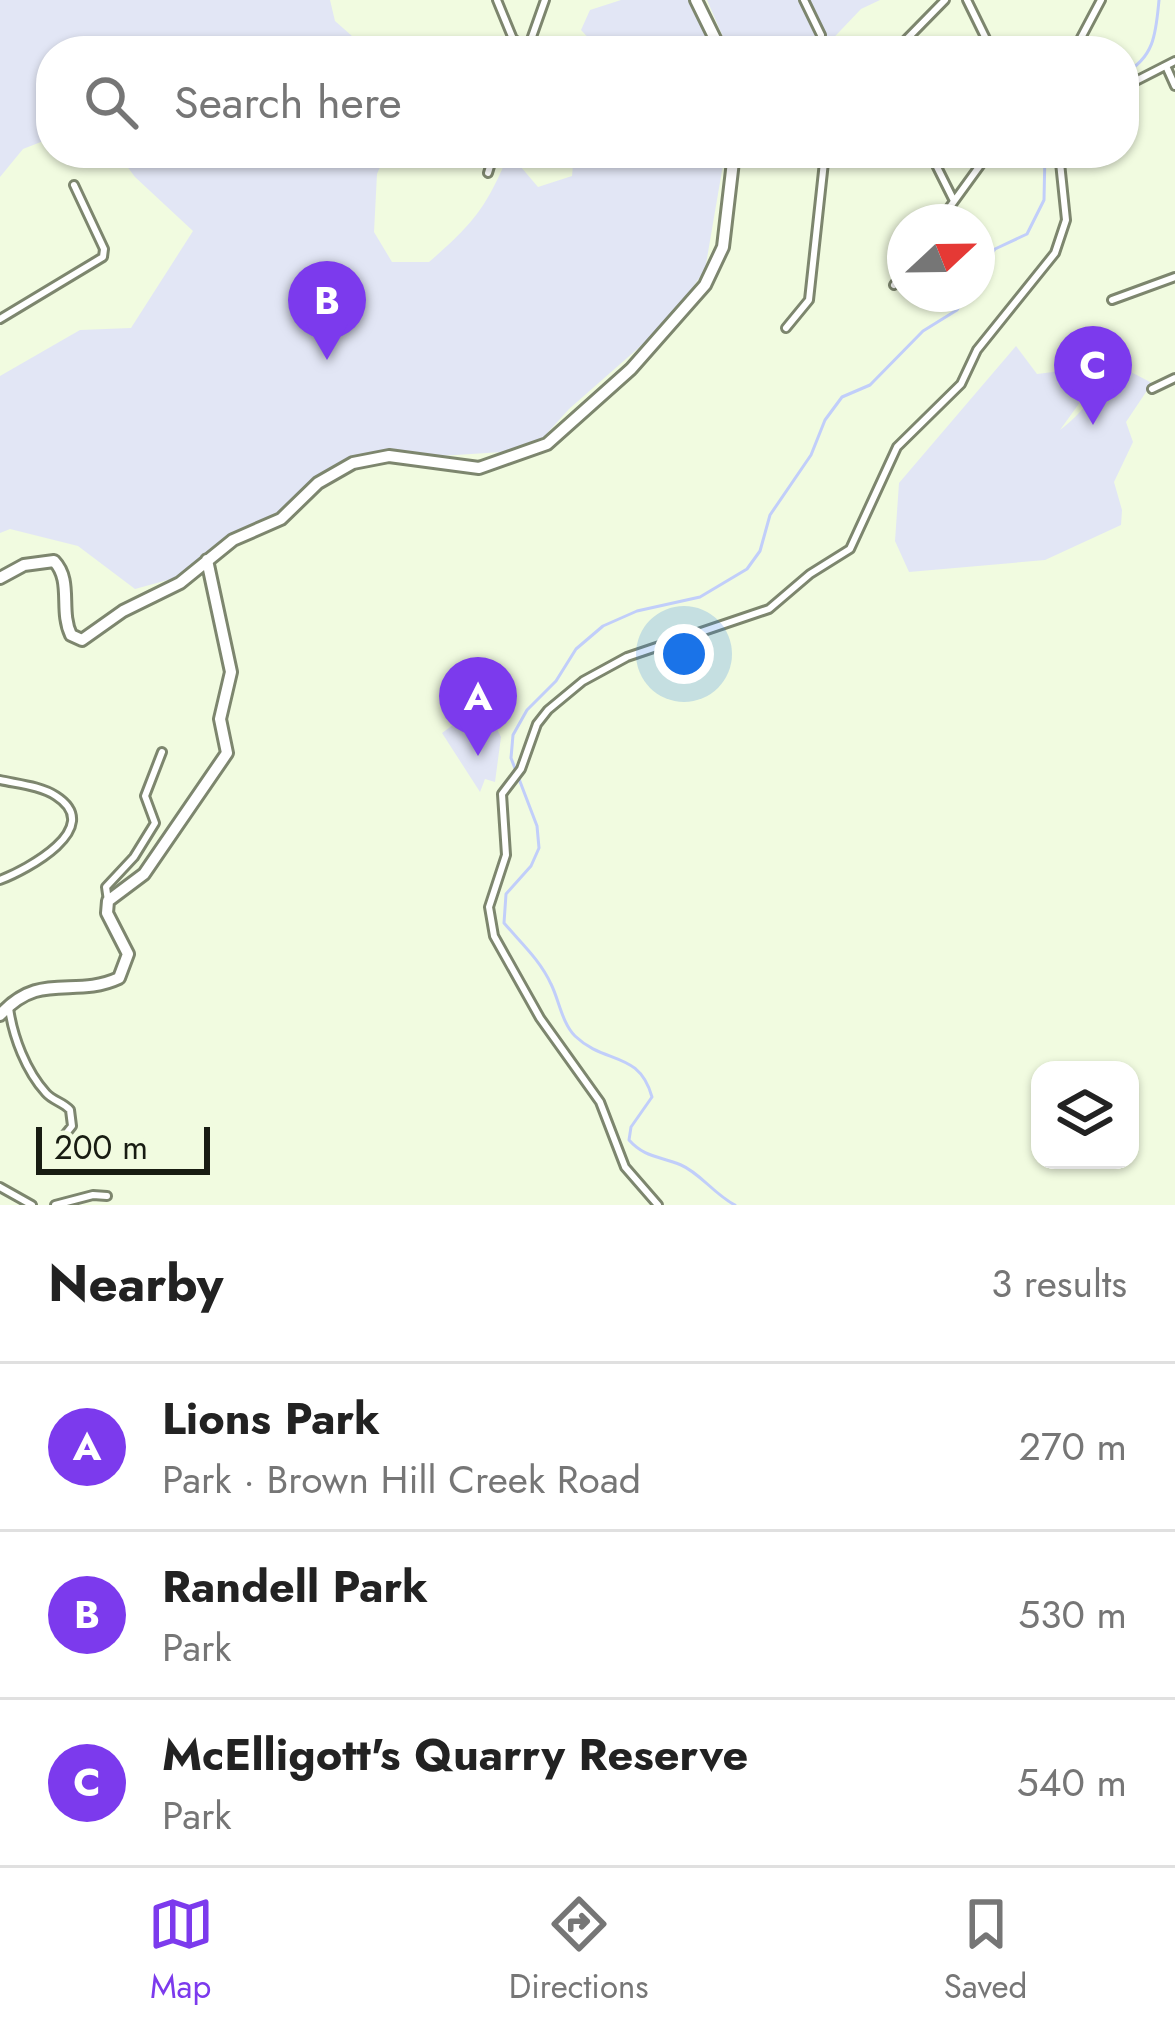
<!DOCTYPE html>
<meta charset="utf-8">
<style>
:root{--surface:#fff;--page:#f2f2f2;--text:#222;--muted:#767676;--line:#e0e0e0;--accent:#7c3aed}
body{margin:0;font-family:Jost,sans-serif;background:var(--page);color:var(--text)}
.controls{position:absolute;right:36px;bottom:36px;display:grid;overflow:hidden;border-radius:24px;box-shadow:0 3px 9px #0004}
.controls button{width:108px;height:108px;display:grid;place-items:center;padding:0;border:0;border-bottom:3px solid var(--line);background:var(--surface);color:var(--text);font:60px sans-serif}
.compass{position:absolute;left:887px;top:204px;width:108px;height:108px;border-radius:50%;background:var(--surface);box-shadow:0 3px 9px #0004;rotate:68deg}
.scale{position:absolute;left:36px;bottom:30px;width:174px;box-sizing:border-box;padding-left:12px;border:6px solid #181c12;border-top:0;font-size:33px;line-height:42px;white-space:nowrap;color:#181c12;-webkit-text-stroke:9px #f1fbe0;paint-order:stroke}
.you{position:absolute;left:684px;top:654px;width:42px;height:42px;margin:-30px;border:9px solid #fff;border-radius:50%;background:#1a73e8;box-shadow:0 0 0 18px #1a73e833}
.badge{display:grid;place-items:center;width:78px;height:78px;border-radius:50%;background:var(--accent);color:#fff;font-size:39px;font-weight:700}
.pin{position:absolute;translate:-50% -99px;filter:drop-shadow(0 3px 6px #0008)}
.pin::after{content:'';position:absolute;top:63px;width:42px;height:36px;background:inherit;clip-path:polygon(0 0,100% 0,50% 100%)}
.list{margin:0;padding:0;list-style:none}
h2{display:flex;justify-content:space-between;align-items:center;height:156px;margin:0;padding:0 48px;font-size:51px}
h2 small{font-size:39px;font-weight:400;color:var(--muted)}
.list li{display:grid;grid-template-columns:78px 1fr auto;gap:36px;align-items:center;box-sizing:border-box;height:168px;padding:0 48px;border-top:3px solid var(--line)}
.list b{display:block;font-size:45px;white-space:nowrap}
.list p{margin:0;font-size:39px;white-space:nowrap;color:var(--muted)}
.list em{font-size:39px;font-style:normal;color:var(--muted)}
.icon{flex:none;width:66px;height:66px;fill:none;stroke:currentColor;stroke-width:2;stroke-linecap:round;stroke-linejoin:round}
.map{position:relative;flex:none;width:1175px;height:1205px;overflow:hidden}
.search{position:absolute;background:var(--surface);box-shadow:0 3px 9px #0004;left:36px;right:36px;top:36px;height:132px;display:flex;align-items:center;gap:30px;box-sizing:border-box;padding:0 42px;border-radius:48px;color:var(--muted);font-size:45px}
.sheet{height:660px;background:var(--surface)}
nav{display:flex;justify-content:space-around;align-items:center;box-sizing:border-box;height:168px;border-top:3px solid var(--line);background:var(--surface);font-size:33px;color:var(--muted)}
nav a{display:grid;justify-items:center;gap:6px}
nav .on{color:var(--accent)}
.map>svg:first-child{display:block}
.green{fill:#e2e6f5}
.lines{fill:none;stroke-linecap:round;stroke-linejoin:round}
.stream{stroke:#c1cefa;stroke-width:3}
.street-casing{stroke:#7d866e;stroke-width:12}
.secondary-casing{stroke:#7d866e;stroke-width:16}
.street{stroke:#fff;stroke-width:6}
.secondary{stroke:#fff;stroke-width:10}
</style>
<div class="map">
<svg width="1175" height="1205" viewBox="0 0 1175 1205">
<rect width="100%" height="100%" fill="#f1fbe0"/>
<!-- green -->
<path class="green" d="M0 0H330L335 21 369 51H51V138L23 149 0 177Z
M621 0H692L714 51 612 49 595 45 581 30 590 10Z
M707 0H880L861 9 821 51H729Z
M117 153H386L377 174 374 232 392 262H429C473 224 487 207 509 153L538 187 572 176 574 153H725L705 270 680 305 643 344 569 409 532 450 440 456 373 452 334 468 302 490 286 509 216 545 175 578 135 589 78 546 10 529 0 533V376L80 330 131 328 193 231 135 177Z
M1016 346 1037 374 1069 370 1081 355 1104 369 1060 430C1085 412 1099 383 1129 371L1152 383 1126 422 1133 442 1114 482 1122 510 1121 525 1045 560 909 572 895 541 899 483Z
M469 713 491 717 501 737 495 782 485 779 480 792 442 733Z"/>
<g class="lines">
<!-- stream -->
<path class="stream" d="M1124 73C1155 58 1156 31 1159 0
M977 272 995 249 1027 234 1044 200 1045 153
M735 1205C715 1195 700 1173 681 1165 660 1156 645 1158 629 1140L631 1127 652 1097C639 1050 605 1065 575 1036 562 1023 559 1000 551 984 540 960 521 943 504 923L506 894 531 866 539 848 537 826 511 758 513 735 527 710 556 681 576 649 603 626 637 611 700 597 747 569 760 551 770 515 811 455 825 420 842 397 870 385 923 331 957 310 967 294"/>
<defs>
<path id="street" d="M497 0 513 39 527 49
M804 0 821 35
M967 0 992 51
M528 48 545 0
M895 51 945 0
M1074 51 1101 0
M1166 66 1175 86
M1124 87 1175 61
M930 153 954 201
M488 173 494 153
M939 222 989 153
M894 285 905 270
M1112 300 1175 277
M0 319 103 257 104 249 74 185
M786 328 809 300 825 153
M1152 389 1175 378
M0 780C18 784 41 786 56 796 106 828 26 870 0 880
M108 901 106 887 134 857 155 823 145 796 162 752
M9 1008C13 1037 26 1071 46 1093 53 1101 63 1102 70 1110L72 1126 64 1136
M0 1187 32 1205
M55 1205 93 1195 107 1196
M658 1205 625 1167 600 1102 540 1018 494 936 489 907 506 855 502 794 521 769 537 724 548 710 583 681 627 657 769 609 810 574 850 549 897 447 961 384 977 350 1055 253 1066 220 1059 153"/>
<path id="secondary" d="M696 0 721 51
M0 578 24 565 54 561C73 581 59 610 71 635L82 640 123 611 180 583 233 540 281 519 318 483 353 463 389 456 479 468 547 444 631 369 705 285 723 247 734 153
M0 1015C40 970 74 999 119 978L128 954 107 913 108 901 144 874 227 753 220 719 231 672 207 560"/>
</defs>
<!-- street casing -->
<use href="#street" class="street-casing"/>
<!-- secondary casing -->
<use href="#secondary" class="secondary-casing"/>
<!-- street -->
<use href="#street" class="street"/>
<!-- secondary -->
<use href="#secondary" class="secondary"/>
</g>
</svg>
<div class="controls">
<button><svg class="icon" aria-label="layers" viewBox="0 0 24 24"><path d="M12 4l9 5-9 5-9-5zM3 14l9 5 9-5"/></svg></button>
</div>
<svg class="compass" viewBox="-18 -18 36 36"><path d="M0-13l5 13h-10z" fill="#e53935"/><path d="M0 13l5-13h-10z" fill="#767676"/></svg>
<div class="scale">200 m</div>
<div class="you"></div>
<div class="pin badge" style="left:478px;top:756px">A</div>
<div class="pin badge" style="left:327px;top:360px">B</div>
<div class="pin badge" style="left:1093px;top:425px">C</div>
<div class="search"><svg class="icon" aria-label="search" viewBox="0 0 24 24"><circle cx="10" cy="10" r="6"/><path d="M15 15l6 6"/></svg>Search here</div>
</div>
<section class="sheet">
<h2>Nearby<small>3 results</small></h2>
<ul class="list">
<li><span class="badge">A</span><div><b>Lions Park</b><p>Park · Brown Hill Creek Road</p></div><em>270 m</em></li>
<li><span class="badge">B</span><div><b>Randell Park</b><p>Park</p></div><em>530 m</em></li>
<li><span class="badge">C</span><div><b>McElligott's Quarry Reserve</b><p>Park</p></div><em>540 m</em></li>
</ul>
</section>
<nav>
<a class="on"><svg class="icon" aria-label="map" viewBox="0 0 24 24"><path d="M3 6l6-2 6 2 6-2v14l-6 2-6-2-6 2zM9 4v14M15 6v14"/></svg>Map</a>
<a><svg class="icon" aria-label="directions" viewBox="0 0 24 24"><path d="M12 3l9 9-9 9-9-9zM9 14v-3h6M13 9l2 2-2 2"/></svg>Directions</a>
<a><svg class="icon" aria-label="saved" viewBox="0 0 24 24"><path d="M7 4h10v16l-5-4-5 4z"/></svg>Saved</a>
</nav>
